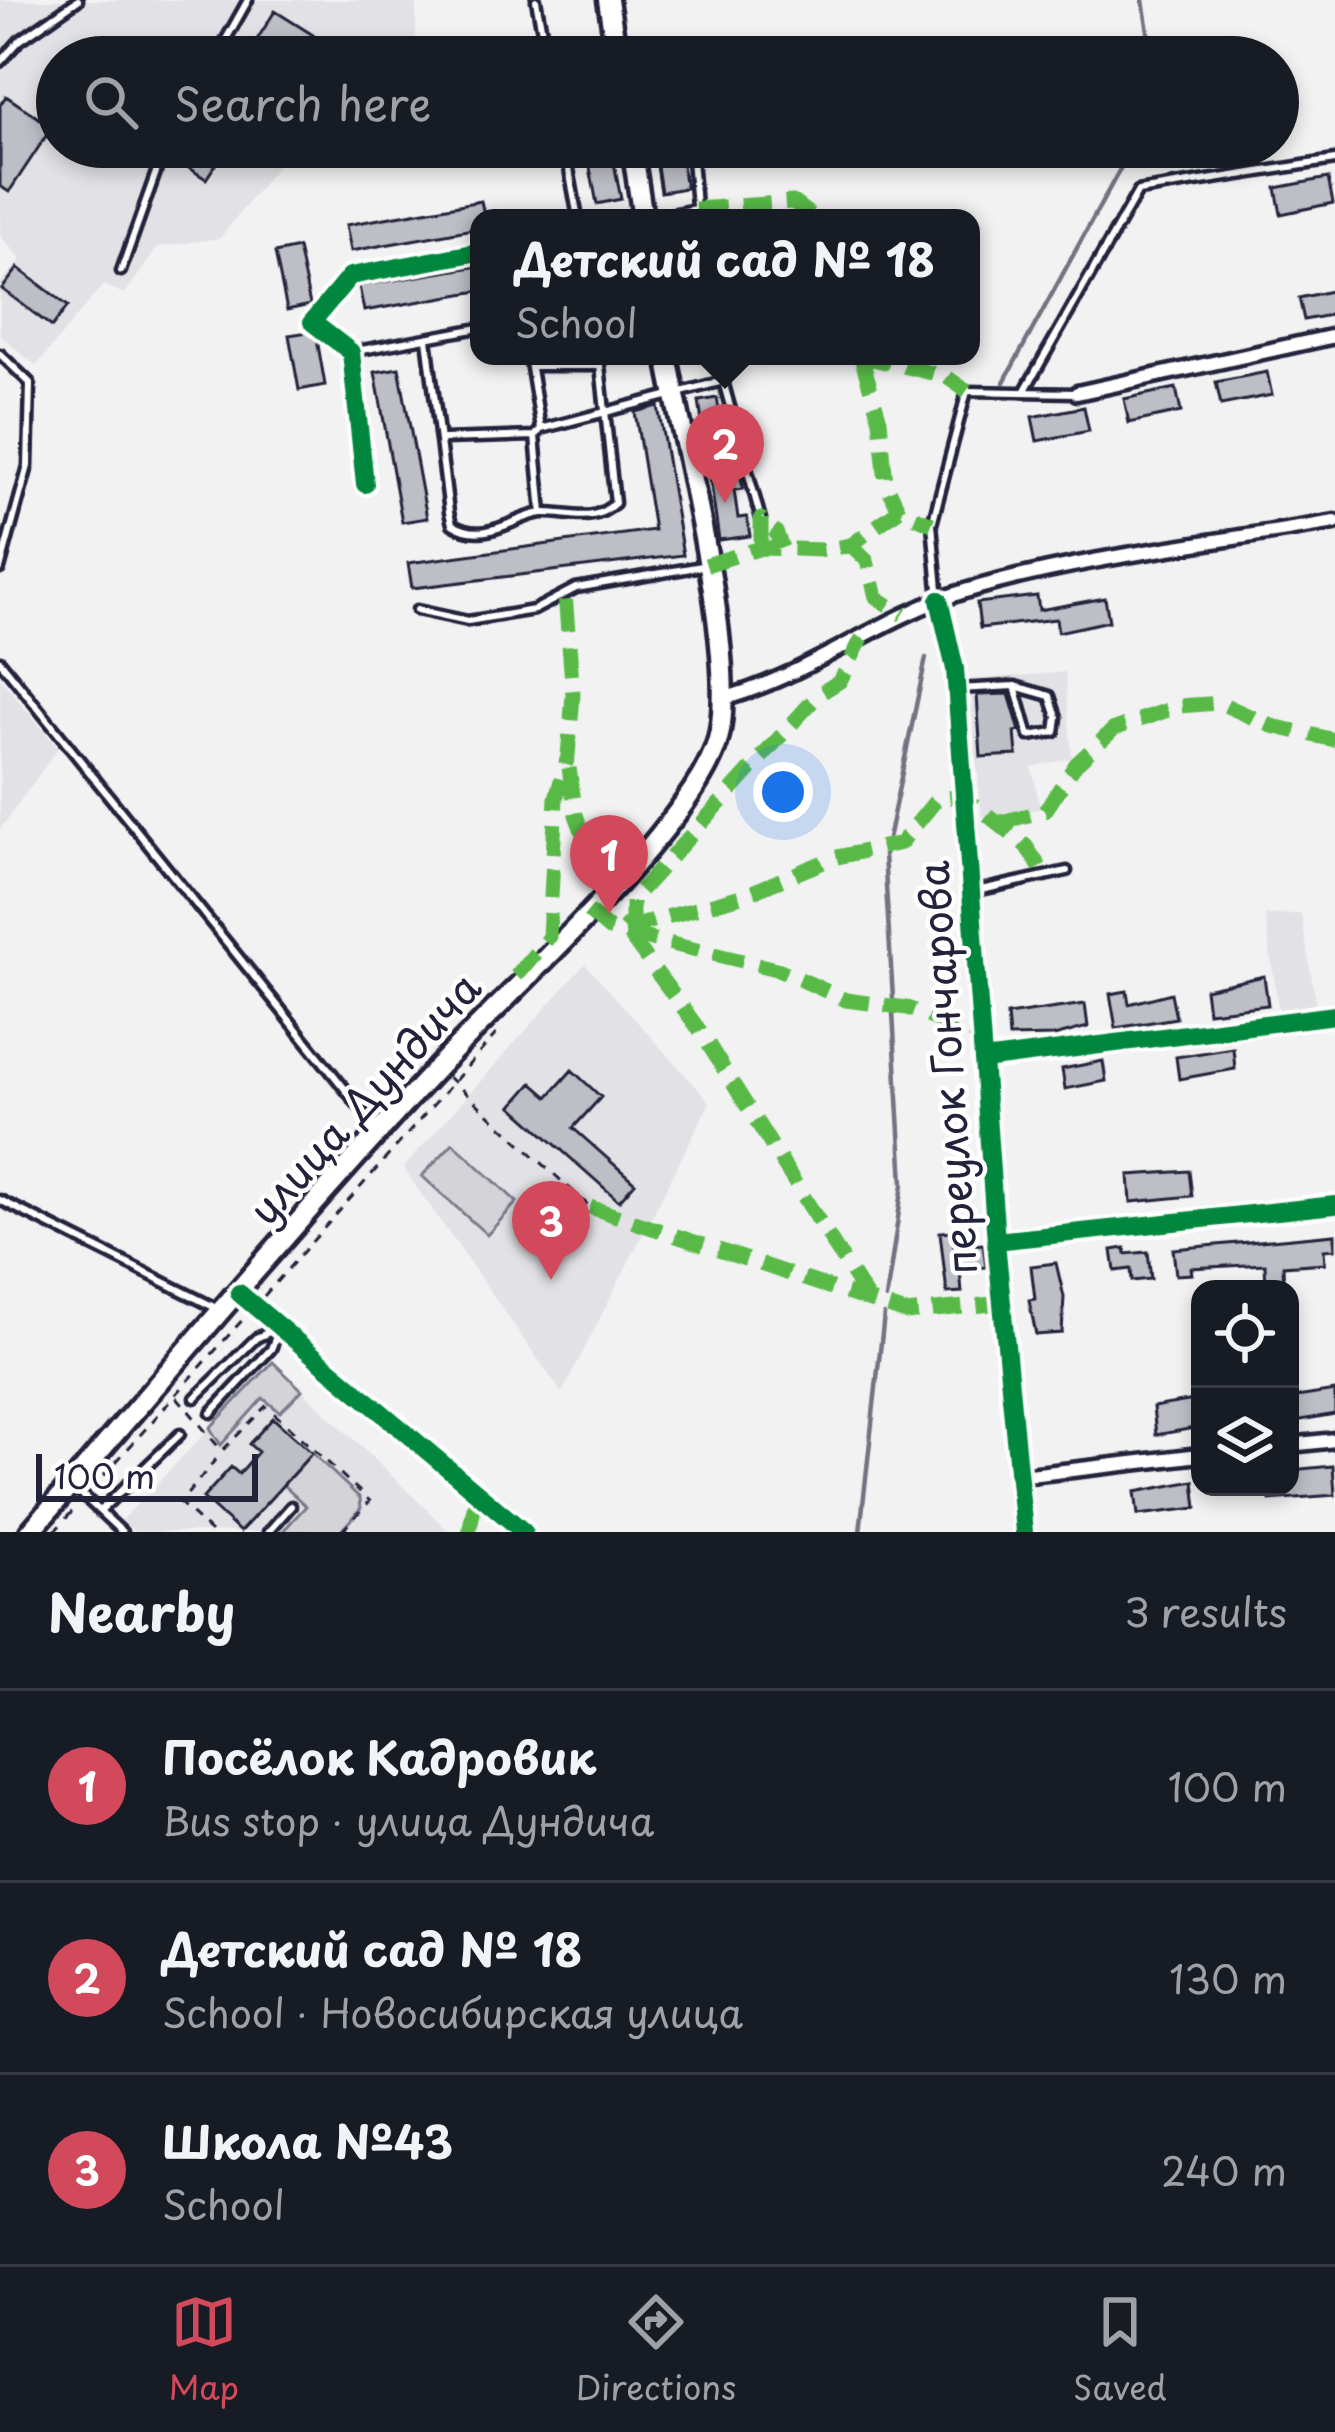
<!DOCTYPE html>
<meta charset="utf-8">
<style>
:root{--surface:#171b24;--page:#242831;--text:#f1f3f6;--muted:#9ea1a6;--line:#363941;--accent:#d1495b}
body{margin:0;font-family:"Playpen Sans",sans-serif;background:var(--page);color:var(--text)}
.controls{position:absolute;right:36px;bottom:36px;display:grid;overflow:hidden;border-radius:24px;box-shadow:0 6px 18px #0003}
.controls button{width:108px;height:108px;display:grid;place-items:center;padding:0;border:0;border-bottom:3px solid var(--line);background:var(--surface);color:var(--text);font:60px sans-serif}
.scale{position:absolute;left:36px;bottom:30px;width:222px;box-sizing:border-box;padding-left:12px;border:6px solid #22223b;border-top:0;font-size:33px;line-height:42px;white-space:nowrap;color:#22223b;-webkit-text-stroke:9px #fff;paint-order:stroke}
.you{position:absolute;left:783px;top:792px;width:42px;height:42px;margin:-30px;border:9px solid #fff;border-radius:50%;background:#1a73e8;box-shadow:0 0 0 18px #1a73e833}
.badge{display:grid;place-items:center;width:78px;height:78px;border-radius:50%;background:var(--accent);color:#fff;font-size:39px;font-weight:700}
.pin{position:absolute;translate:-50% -99px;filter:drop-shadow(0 3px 6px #0008)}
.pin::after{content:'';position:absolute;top:63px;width:42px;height:36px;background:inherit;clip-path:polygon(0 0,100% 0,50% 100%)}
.popup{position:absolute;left:470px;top:209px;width:510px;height:156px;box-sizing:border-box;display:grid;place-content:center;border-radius:24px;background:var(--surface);filter:drop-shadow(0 3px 9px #0005);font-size:39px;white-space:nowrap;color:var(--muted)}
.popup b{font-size:45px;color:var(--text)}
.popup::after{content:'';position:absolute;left:50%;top:100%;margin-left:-24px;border:24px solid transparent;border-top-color:var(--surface)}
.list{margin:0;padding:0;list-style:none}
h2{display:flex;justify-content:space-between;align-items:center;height:156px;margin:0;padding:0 48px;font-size:51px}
h2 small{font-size:39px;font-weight:400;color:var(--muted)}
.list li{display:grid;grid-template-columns:78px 1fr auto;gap:36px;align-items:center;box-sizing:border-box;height:192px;padding:0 48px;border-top:3px solid var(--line)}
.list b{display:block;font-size:45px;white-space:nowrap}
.list p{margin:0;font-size:39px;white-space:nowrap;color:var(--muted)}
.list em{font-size:39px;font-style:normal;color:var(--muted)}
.icon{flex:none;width:66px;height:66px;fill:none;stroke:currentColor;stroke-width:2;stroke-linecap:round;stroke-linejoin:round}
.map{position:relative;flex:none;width:1335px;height:1532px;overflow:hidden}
.search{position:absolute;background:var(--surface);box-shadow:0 6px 18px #0003;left:36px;right:36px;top:36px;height:132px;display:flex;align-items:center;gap:30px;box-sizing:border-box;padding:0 42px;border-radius:66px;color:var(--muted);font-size:45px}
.sheet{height:732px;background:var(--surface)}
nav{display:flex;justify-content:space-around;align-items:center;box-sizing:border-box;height:168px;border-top:3px solid var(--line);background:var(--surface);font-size:33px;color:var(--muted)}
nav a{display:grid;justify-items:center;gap:6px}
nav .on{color:var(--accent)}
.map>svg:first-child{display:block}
.built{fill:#e2e2e6}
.green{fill:#d3d3d8;stroke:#7a7a8a;stroke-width:3}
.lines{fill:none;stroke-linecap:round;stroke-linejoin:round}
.stream{stroke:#727282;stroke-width:4.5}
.building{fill:#bebec6;stroke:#22223b;stroke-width:3}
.lane-casing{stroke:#22223b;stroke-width:15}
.street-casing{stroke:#22223b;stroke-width:21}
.secondary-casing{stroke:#22223b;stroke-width:27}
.path{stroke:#22223b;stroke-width:3;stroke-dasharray:9 9;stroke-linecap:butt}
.lane{stroke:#fff;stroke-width:6}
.street{stroke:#fff;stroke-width:12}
.secondary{stroke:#fff;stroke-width:18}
.quiet{stroke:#58b947;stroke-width:15;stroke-dasharray:30 15;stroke-linecap:butt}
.cycleway-casing{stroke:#fff;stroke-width:26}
.cycleway{stroke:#00873e;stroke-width:18}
.labels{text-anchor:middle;stroke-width:9;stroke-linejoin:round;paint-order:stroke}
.street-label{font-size:42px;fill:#22223b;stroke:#fff}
</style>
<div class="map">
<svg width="1335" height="1532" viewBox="0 0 1335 1532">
<rect width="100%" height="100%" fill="#f2f2f3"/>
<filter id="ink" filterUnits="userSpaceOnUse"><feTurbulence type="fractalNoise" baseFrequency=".00833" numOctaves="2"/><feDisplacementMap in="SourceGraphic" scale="24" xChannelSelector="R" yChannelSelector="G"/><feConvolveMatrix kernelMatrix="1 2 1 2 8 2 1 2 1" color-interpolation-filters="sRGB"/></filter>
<g filter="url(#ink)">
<!-- built -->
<path class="built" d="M0 0H416V39L395 57H57V147H292L220 238 158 247 125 294 103 285 36 366 0 335V284L21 260 0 235Z
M1065 672 1072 758 1032 767 1040 809 982 817 969 680Z
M0 678 58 748 0 829Z
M1301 914 1316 1003 1279 1013 1265 915Z
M585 964 710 1102 562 1393 403 1168Z
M273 1362 450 1532H134L122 1520Z"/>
<!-- green -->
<path class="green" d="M453 1143 517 1202 487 1235 422 1176Z
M273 1362 302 1390 280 1412 263 1398 221 1445 210 1428Z
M312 1453 360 1498 361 1508 340 1532H282L306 1506 283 1485Z"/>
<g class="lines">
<!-- stream -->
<path class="stream" d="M1143 0 1152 57
M1004 382 1132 147
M888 839 926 658
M884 854 893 998
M886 1299 903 1184 893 1013
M860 1532 884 1315"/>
</g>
<!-- building -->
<path class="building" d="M275 11 313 35 299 57H246Z
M6 96 52 127 9 192 0 186V105Z
M192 147H227L206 179 181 163Z
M586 147H611L621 199 597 204Z
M654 147H679L686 188 661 192Z
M1328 178 1333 203 1281 214 1276 188Z
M481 201 485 218H479V228L351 251 346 225Z
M298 248 310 305 287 310 275 253Z
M479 266V291L364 311 359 286Z
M18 268 68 306 52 327 2 289Z
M1335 290V314L1304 320 1299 298Z
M308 332 317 339 325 385 299 390 289 335Z
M399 368 427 518 402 522 375 372Z
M1267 372 1272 395 1221 405 1216 382Z
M1176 388 1181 412 1129 423 1124 399Z
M717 398 731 474 740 473 743 489 734 490 738 518 747 517 750 536 719 540 699 401Z
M658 406 683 555 412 588 408 563 654 530 635 412Z
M1084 407 1089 431 1037 441 1032 417Z
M1037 596 1039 610 1105 598 1109 621 1058 632 1056 619 980 628 977 603Z
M1009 694 1020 731 1015 732 1017 755 981 757 977 695Z
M1264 976 1268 1005 1208 1012 1205 989Z
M1127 991 1129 1004 1171 993 1176 1018 1116 1028 1110 994Z
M1085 1004 1088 1027 1054 1036 1009 1037 1007 1015Z
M1233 1048 1235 1069 1179 1079 1176 1057Z
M1103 1061 1106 1081 1065 1089 1062 1069Z
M572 1070 601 1097 573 1128 635 1183 619 1201 512 1106 532 1083 548 1097Z
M1189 1171 1192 1196 1131 1202 1129 1175Z
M952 1231 954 1246 983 1244 986 1267 960 1270 962 1292 947 1293 940 1232Z
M1335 1234V1249L1324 1250 1325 1263 1283 1266 1284 1289H1266L1265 1264 1191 1268 1192 1274 1176 1275 1173 1249Z
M1125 1248 1126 1254 1148 1252 1151 1279 1132 1281 1131 1269 1115 1271 1112 1250Z
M1056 1263 1064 1297 1062 1333 1036 1335 1029 1300 1035 1299 1031 1266Z
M1335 1391V1414L1290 1422V1398Z
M1200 1399V1427L1156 1435 1153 1407Z
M273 1418 312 1453 240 1532 203 1498 231 1467 239 1474 258 1452 249 1444Z
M1333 1466 1335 1495 1270 1500 1269 1487H1290V1470Z
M1194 1481 1197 1508 1138 1515 1135 1492Z"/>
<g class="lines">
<defs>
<path id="lane" d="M536 0 546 53
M547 55 614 42
M216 57 248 0
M0 62 19 41 78 0
M565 147 578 218
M691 147 697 218
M652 218 695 209
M121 271 165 147
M427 339 449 512 452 524C486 546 516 515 543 513 570 512 592 525 615 503L599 356
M351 352 479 328
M0 354 30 383 28 466 0 569
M529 356 541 429
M723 356V381L761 519
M531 366H599
M1024 392 1138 191 1335 160
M444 439 535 436
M542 513 535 436 541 429 723 381
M939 600 932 524 967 391 1077 393
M417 610 468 621 534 610 576 588 702 566
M0 661 378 1130
M957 689 1015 686 1029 736 1055 732 1057 717 1050 696 1015 686
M972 892 1067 871
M0 1200 218 1309
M195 1398 256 1338 280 1327 271 1349 211 1413
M74 1487 122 1532
M100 1511 180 1434
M268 1532 291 1506"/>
<path id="street" d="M1077 393 1335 336
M365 484 351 352 312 322 350 276 479 252
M939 600 955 669 996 1241 1024 1532
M722 699C808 676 880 617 965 591 1084 556 1213 543 1335 522
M983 1060 1335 1015
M996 1241 1335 1205
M239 1293 524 1532
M1290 1445 1335 1440
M1021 1476 1200 1455"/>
<path id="secondary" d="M608 0 617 57
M632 147 643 218
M30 1532C165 1376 298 1218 439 1066 507 993 689 831 717 743 741 666 683 444 667 356"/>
</defs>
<!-- lane casing -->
<use href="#lane" class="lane-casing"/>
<!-- street casing -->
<use href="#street" class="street-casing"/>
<!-- secondary casing -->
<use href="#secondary" class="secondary-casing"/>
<!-- path -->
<path class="path" d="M448 1077 590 1207
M264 1296 496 1034
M177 1397 222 1451 266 1406 370 1501 341 1532
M92 1489 245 1317
M54 1532 78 1505
M211 1532 180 1503 220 1454"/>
<!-- lane -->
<use href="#lane" class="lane"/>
<!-- street -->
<use href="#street" class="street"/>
<!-- secondary -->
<use href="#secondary" class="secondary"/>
<!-- quiet -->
<path class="quiet" d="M695 209 793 202 814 218
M860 356 945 376 967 391
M862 360 880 420 886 483 899 510
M851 545 867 561 876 597 903 615
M761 548V519L776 532 782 548
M706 565 761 548 823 550 851 545 899 510 932 524
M569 768 576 815 605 892
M1001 822 1045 811 1076 764 1114 729 1179 706 1220 703 1272 726 1335 740
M588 911 609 929 780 970 846 1000 907 1008 981 1037
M624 929 745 895 833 858 901 843 937 799 964 796 1026 846 1045 875
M624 929 632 920V900L819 694 840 681 862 638
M629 935 700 1031 867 1298
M516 976 549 937 556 798 568 756 573 695 565 594
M590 1207 906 1313 1002 1303
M469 1532 477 1493"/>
<defs>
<path id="cycleway" d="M365 484 351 352 312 322 350 276 479 252
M939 600 955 669 996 1241 1024 1532
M983 1060 1335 1015
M996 1241 1335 1205
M239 1293 524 1532"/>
</defs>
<!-- cycleway casing -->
<use href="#cycleway" class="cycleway-casing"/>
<!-- cycleway -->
<use href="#cycleway" class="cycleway"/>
</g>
</g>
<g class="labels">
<!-- street labels -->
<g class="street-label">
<text transform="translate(948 1068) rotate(-94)" y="15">переулок Гончарова</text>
<text transform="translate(365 1099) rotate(-48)" y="15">улица Дундича</text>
</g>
</g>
</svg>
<div class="controls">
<button><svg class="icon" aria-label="locate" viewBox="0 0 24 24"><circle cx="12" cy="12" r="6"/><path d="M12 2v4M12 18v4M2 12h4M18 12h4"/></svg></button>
<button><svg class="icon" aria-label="layers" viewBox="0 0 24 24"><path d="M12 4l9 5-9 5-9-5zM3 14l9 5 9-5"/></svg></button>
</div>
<div class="scale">100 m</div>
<div class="you"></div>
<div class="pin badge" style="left:609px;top:914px">1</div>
<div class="pin badge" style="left:725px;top:503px">2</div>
<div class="popup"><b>Детский сад № 18</b>School</div>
<div class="pin badge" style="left:551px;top:1280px">3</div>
<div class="search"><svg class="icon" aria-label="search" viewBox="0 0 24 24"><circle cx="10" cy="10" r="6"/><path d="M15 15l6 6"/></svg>Search here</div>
</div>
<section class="sheet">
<h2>Nearby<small>3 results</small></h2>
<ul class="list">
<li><span class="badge">1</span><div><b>Посёлок Кадровик</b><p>Bus stop · улица Дундича</p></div><em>100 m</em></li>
<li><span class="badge">2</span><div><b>Детский сад № 18</b><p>School · Новосибирская улица</p></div><em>130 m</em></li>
<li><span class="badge">3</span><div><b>Школа №43</b><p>School</p></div><em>240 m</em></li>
</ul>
</section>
<nav>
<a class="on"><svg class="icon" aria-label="map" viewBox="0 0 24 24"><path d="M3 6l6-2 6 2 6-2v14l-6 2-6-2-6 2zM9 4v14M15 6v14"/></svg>Map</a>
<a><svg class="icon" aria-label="directions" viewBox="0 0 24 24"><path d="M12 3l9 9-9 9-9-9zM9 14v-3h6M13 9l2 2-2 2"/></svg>Directions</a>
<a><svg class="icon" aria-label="saved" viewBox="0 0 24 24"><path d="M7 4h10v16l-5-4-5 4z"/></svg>Saved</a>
</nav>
